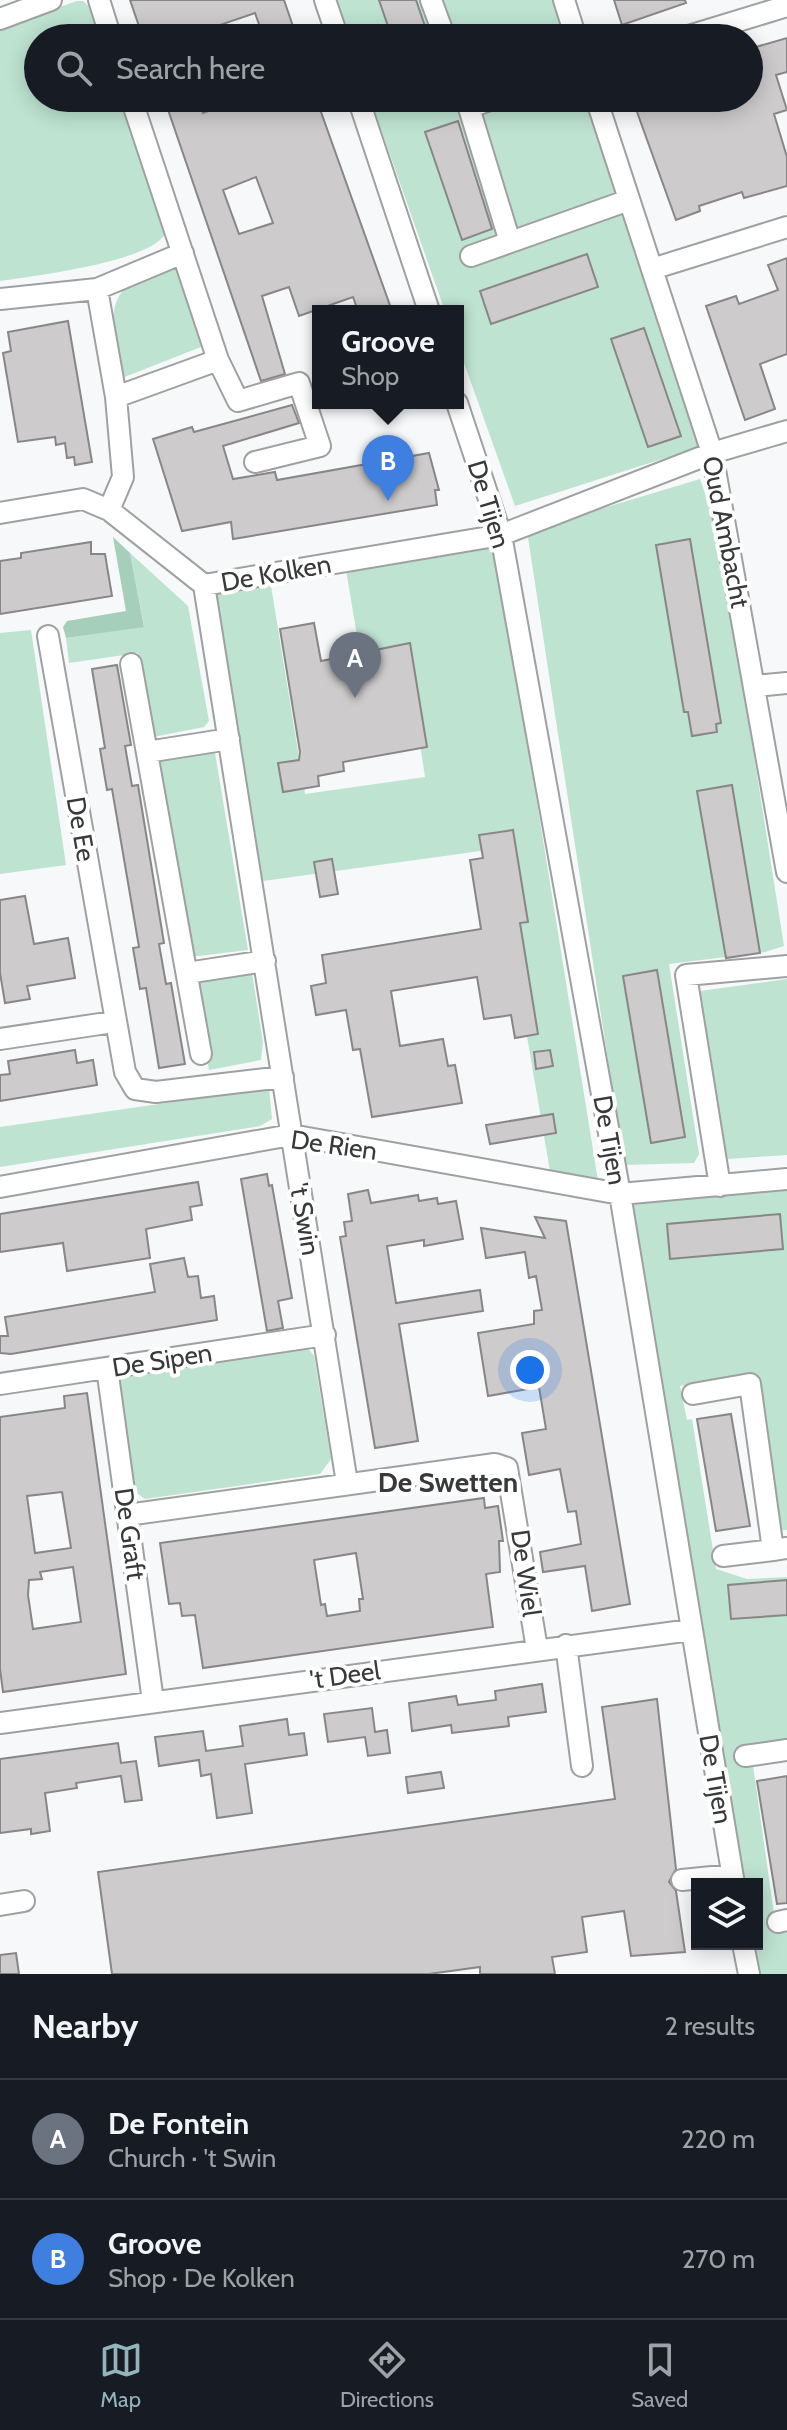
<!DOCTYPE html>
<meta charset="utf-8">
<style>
:root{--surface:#171b24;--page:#242831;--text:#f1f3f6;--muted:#9ea1a6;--line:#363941;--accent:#93b3bd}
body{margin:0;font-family:Cabin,sans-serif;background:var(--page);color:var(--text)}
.controls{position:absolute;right:24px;bottom:24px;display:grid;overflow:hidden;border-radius:0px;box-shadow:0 4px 20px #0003}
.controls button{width:72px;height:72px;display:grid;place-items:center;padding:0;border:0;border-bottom:2px solid var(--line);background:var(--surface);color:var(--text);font:40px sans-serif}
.you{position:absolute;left:530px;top:1370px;width:28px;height:28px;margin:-20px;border:6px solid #fff;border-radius:50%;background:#1a73e8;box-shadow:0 0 0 12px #1a73e833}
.badge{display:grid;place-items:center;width:52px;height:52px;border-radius:50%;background:var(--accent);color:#fff;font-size:26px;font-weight:700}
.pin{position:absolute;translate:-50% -66px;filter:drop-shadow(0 2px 4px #0008)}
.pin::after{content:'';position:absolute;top:42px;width:28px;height:24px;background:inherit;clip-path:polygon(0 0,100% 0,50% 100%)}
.popup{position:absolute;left:312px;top:305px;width:152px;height:104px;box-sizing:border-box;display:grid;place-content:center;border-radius:0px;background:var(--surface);filter:drop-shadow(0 2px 6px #0005);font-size:26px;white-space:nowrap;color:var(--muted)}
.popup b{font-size:30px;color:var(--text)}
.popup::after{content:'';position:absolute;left:50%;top:100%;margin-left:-16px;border:16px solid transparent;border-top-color:var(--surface)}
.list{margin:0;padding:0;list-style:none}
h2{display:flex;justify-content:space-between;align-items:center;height:104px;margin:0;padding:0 32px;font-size:34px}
h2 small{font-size:26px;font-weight:400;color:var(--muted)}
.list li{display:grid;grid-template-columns:52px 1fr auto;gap:24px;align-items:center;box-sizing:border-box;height:120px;padding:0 32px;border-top:2px solid var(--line)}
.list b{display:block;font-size:30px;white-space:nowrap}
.list p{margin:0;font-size:26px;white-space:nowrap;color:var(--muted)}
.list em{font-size:26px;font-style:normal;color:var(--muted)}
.icon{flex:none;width:44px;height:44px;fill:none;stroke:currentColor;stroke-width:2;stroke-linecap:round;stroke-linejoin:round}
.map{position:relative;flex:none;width:787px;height:1974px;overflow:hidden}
.search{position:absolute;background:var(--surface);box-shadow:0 4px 20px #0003;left:24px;right:24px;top:24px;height:88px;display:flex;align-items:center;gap:20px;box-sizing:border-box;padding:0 28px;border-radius:44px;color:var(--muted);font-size:30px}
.sheet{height:344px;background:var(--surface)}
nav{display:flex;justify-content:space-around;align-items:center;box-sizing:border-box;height:112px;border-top:2px solid var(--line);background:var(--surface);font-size:22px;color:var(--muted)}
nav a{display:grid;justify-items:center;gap:4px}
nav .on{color:var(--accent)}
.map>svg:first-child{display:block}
.green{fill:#bee3d1}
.forest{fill:#a6cfbb}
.building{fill:#cdcbcc;stroke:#888687;stroke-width:2;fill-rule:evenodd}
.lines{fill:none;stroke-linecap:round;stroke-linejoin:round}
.minor-casing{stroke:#9ea0a2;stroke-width:24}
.minor{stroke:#fff;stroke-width:20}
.labels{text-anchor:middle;stroke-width:8;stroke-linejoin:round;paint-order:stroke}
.street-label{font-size:26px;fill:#38393a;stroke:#fff}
.neighbourhood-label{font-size:28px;font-weight:bold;fill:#38393a;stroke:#fff}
</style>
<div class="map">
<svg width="787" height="1974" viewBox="0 0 787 1974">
<rect width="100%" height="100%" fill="#f6f8fa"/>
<!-- green -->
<path class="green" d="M335 0H556L568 38H349Z
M77 1H83L93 10 103 38H38V98H124L166 232C154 262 32 276 0 281V28Z
M370 98H588L703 446 515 506 458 346V311H445Z
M170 269 182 271 206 345 122 378C111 321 98 282 170 269Z
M700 479 719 534 784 946 765 952 669 964 699 1154 694 1163 624 1165 527 531Z
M495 542 599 1187 551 1177 495 849 263 881 215 590 270 580 305 794 425 777 409 671 364 677 346 570Z
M130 553 188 606 209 721 204 727 153 737 138 653 69 663 66 638 144 626Z
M31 630 66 865 0 874V633Z
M209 749 215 753 248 950 190 957 156 755Z
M252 973 263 1042 261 1060 209 1070 193 982Z
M787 979V1155L715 1160 693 996 700 991Z
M269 1088 272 1119 260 1126 0 1167V1127Z
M787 1191V1530H782L758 1376 680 1386 687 1420 692 1419 716 1569 747 1579 787 1577V1739L750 1744 776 1928H787V1974H757L752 1944H757V1884H742L630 1204 640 1200Z
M306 1346 314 1356 331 1459 320 1474 145 1499 134 1491 119 1381 124 1374Z"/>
<!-- forest -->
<path class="forest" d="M113 537 130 553 144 627 66 638 63 627 67 621 126 611Z"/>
<!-- building -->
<path class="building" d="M130 0H284L297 38H270L266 25 260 27 255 13 214 27 218 38H143Z
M379 0H416L429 38H392Z
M614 0H685L686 3 622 25Z
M787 38V72L776 75 787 110 774 114 787 157V186L744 198 742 192 699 206 700 211 676 220 632 98H749V49Z
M164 98H198L203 113 243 98H316L392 311H358L353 297 299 316 289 287 262 296 285 374 261 381ZM256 177 273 223 239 234 223 190Z
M458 121 492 229 462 240 425 132Z
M587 254 598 287 491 324 480 291Z
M787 258V354L760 364 775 409 745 420 706 306 736 296 739 304 778 290 768 265Z
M68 321 92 462 75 465 74 457 67 458 65 443 56 445 55 437 18 442 3 353 11 351 8 332Z
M644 328 681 436 648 447 611 339Z
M292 405 299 423 223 446 233 479 275 472 277 480 429 453 439 490H435L437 505 233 539 231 522 182 531 153 439 192 427 194 432Z
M690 539 721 723 716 724 717 732 692 736 688 712H684L656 545Z
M91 542V554H105L112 596 0 614V561L21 558V553Z
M314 623 321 661 410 643 427 747 343 762 344 771 318 776 319 786 283 792 278 763 299 760 300 752 280 629Z
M117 665 131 745 125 746 132 786 138 785 164 943 159 944 166 984 171 983 185 1064 159 1068 146 988 140 989 133 948 139 947 112 789 107 790 100 749 105 748 92 669Z
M732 785 760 953 726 958 697 791Z
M513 830 528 922 520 923 538 1034 515 1038 511 1015 484 1019 477 977 391 991 400 1046 443 1039 448 1066 455 1065 462 1103 372 1117 360 1049 353 1050 346 1010 316 1015 311 986 326 983 322 955 481 929 470 860 483 858 479 835Z
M332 859 338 894 320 897 314 862Z
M25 896 34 944 68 938 75 978 27 986 30 999 5 1003 0 973V900Z
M657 970 685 1137 651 1143 623 976Z
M75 1050 77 1063 93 1060 97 1085 0 1101V1075L10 1074 8 1061Z
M550 1050 553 1066 536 1069 534 1052Z
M553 1114 556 1133 490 1144 486 1125Z
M267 1174 269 1186 272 1185 292 1298 278 1301 283 1328 267 1331 241 1179Z
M198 1182 202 1205 190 1207 192 1220 146 1229 150 1258 67 1271 63 1243 0 1252V1214Z
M368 1190 371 1203 418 1195 419 1201 437 1198 438 1204 456 1201 463 1239 424 1246V1240L387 1246 396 1303 480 1290 483 1311 399 1324 418 1441 375 1448 340 1237 346 1236 344 1222 352 1221 348 1194Z
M780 1214 783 1249 670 1259 667 1224Z
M535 1217 566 1221 630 1604 592 1611 585 1566 543 1572 540 1552 581 1544 576 1511 568 1512 560 1469 529 1475 522 1433 546 1429 539 1387 488 1396 478 1333 534 1324V1311L542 1310 536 1276 529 1278 525 1252 486 1258 481 1228 545 1238Z
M184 1258 188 1277 198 1276 201 1298 214 1296 217 1320 11 1354 0 1353V1336H8L5 1317 155 1292 150 1264Z
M87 1393 126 1674 3 1692 0 1669V1417L65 1408 64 1396ZM62 1492 71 1548 35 1553 27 1496ZM73 1567 81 1622 33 1629 28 1595 29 1580 42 1579 40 1572Z
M731 1414 750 1526 716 1531 697 1419Z
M484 1498 485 1508 498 1506 503 1541H499L500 1572 486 1574 493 1627 203 1668 195 1615 182 1616 180 1603 169 1604 160 1543ZM356 1553 363 1599H359L360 1611 327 1616 325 1604 321 1605 314 1560Z
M787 1580V1615L731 1619 728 1585Z
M542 1684 546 1712 508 1717 509 1726 452 1733 451 1725 412 1731 409 1703 456 1696 458 1705 496 1700 495 1691Z
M657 1699 676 1869 669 1882 676 1891 685 1952 631 1956 624 1911 582 1917 587 1952 552 1957 555 1974H480V1967L429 1974H112L98 1872 615 1799 602 1707Z
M372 1708 375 1732 387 1730 390 1753 368 1756 365 1737 328 1742 324 1714Z
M287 1719 289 1735 304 1733 307 1755 245 1764 252 1813 217 1818 211 1774 201 1776 199 1760 159 1766 155 1737 203 1731 206 1751 243 1746 240 1726Z
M118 1743 121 1763 136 1761 142 1800 125 1802 121 1776 76 1783 77 1788 45 1793 50 1831 31 1834V1829L0 1833V1759Z
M441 1772 444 1788 408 1793 406 1777Z
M787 1776V1903L777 1904 757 1781Z
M16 1953 19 1974H0V1955Z"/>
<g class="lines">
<defs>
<path id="minor" d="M99 0 111 38
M325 0 338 38
M431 0 445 38
M564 0 576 38
M0 19 51 0
M682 38 787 6
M358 98 429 311
M466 98 510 242
M596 98 712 453 787 872
M470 107 496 98
M471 256 629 200
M652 269 787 227
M97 289 116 397 123 477 109 510 204 585 501 535 712 453 787 431
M0 299 97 289 183 253
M218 360 238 401 299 383 320 446 255 462
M116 397 218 360 131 98
M457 403 501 535 620 1194 734 1884
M0 513 83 499 109 510
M204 585 347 1483
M48 636 125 1072 135 1089 156 1092 283 1077
M131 664 201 1054
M755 686 787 683
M147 752 229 739
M187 973 265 961
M0 1039 113 1022
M720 1186 686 975 787 966
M0 1187 291 1135 620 1194 787 1179
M107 1368 153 1701
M0 1384 325 1335
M693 1394 750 1384 773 1550 787 1548
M127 1515 495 1464 507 1468 537 1649
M723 1556 773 1550
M566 1645 582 1766
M0 1723 691 1630
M745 1756 787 1750
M682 1880 732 1875
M0 1905 24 1901
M778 1922 787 1920
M743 1944 749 1974"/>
</defs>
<!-- minor casing -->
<use href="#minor" class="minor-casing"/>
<!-- minor -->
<use href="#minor" class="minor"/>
</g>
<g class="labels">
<!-- street labels -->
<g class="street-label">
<text transform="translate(489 504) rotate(73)" y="9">De Tijen</text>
<text transform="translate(726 532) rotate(79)" y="9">Oud Ambacht</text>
<text transform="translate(276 573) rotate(-10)" y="9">De Kolken</text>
<text transform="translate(81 829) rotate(80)" y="9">De Ee</text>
<text transform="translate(610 1140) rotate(80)" y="9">De Tijen</text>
<text transform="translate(334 1145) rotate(8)" y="9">De Rien</text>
<text transform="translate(305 1219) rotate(80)" y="9">'t Swin</text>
<text transform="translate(162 1360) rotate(-9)" y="9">De Sipen</text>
<text transform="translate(130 1534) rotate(82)" y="9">De Graft</text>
<text transform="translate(526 1573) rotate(82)" y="9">De Wiel</text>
<text transform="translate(345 1675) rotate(-8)" y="9">'t Deel</text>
<text transform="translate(716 1779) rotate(80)" y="9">De Tijen</text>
</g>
<!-- neighbourhood labels -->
<g class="neighbourhood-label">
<text x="448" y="1492">De Swetten</text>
</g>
</g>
</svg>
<div class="controls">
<button><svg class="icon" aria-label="layers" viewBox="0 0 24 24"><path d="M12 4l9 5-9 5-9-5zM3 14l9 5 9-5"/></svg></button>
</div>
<div class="you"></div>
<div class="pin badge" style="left:355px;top:698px;background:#6b7280">A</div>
<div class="pin badge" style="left:388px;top:501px;background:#3f7fe0">B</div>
<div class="popup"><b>Groove</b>Shop</div>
<div class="search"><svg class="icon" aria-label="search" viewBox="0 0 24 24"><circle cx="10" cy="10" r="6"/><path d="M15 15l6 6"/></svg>Search here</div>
</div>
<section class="sheet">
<h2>Nearby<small>2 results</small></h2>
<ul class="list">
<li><span class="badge" style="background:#6b7280">A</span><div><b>De Fontein</b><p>Church · 't Swin</p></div><em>220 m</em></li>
<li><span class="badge" style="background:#3f7fe0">B</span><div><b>Groove</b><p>Shop · De Kolken</p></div><em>270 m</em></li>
</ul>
</section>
<nav>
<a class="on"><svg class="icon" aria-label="map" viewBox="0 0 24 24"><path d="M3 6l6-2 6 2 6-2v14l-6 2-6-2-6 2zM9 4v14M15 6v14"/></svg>Map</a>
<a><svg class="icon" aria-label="directions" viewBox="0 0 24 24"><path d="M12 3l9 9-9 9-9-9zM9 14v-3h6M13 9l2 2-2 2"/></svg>Directions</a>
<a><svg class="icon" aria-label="saved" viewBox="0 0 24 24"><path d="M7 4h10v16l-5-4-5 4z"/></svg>Saved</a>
</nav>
